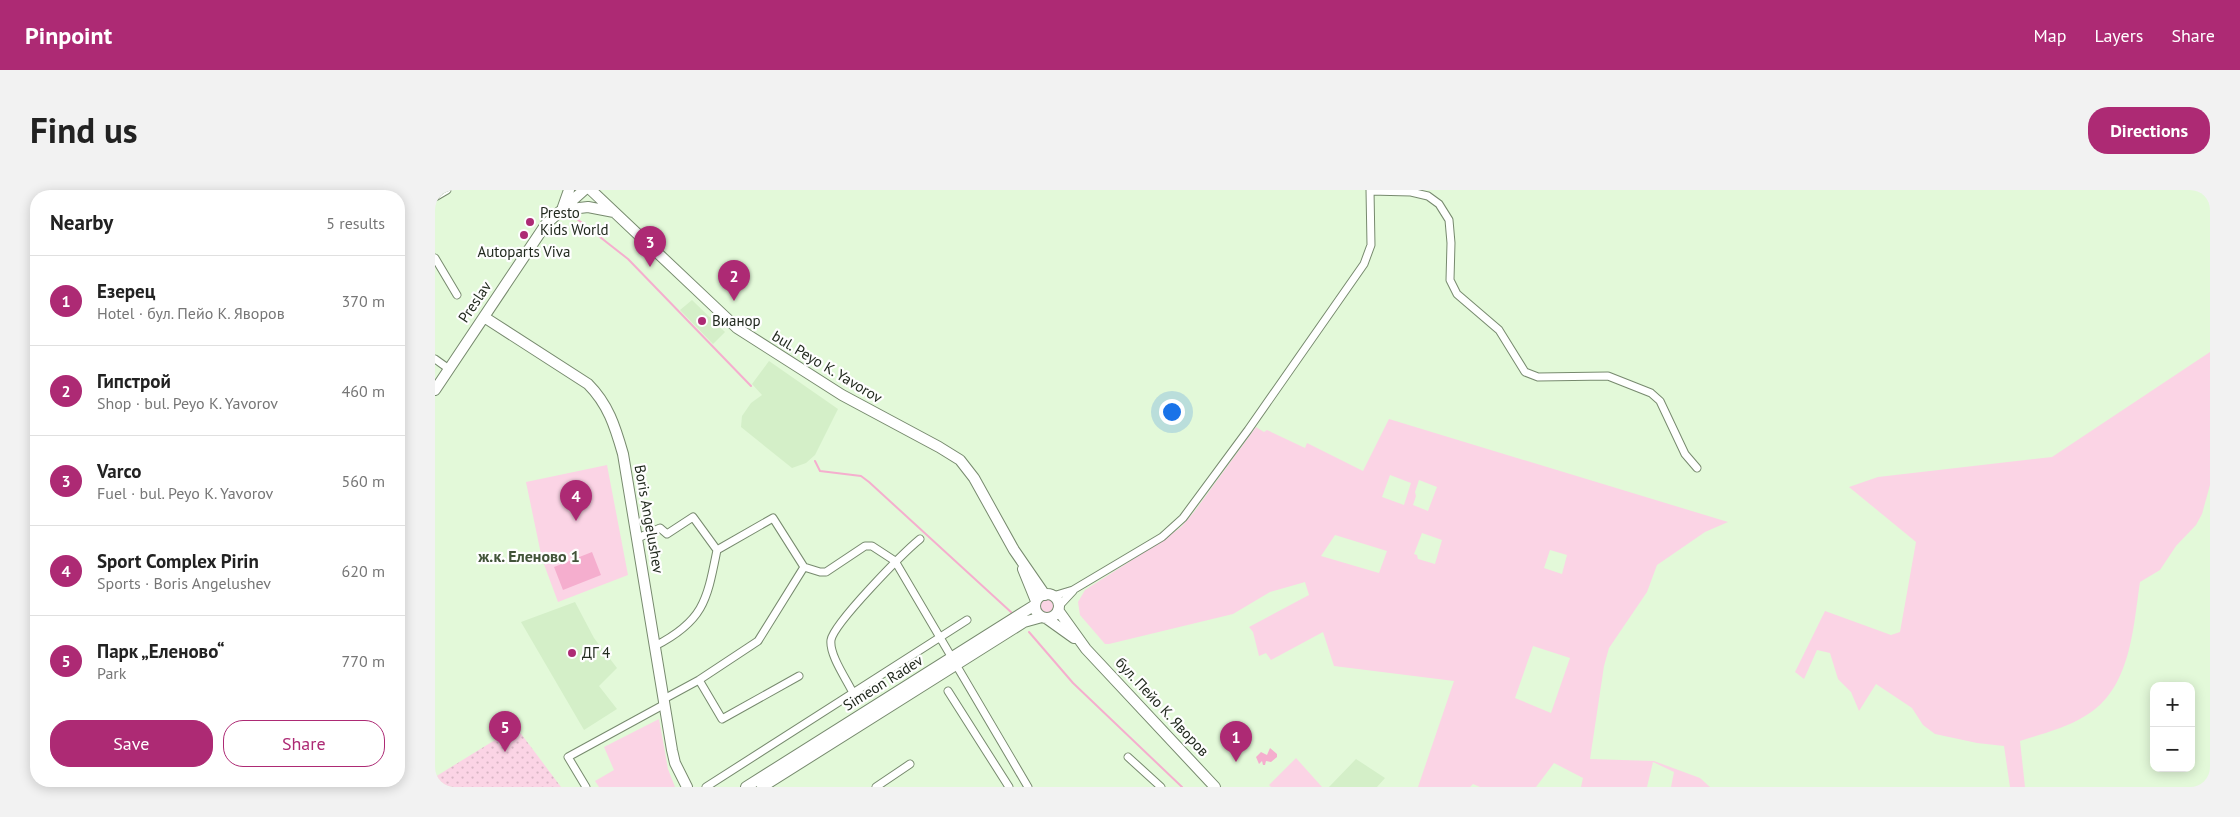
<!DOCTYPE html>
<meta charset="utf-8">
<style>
:root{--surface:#fff;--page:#f2f2f2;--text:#222;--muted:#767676;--line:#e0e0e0;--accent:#ad2a74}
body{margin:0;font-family:"PT Sans",sans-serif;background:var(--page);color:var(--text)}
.controls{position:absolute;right:15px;bottom:15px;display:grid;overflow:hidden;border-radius:10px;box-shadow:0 2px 12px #0003}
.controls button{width:45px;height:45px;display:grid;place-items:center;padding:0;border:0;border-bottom:1px solid var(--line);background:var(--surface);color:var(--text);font:25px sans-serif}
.you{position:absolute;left:736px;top:221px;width:18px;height:18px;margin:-12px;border:4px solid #fff;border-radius:50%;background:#1a73e8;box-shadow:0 0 0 8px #1a73e833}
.badge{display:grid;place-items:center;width:32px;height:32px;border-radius:50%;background:var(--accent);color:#fff;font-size:16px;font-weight:700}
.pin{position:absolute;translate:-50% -41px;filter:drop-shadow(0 1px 2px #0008)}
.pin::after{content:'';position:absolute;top:26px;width:18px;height:15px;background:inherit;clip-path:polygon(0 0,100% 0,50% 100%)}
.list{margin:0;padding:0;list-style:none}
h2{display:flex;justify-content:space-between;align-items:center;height:65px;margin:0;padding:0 20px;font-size:21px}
h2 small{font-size:16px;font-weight:400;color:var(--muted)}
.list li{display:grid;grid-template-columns:32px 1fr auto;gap:15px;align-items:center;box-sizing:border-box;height:90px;padding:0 20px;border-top:1px solid var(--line)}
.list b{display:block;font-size:19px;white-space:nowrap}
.list p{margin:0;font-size:16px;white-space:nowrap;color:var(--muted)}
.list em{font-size:16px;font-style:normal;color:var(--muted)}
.actions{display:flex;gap:10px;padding:15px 20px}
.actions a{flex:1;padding:11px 0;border:1px solid var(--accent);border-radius:20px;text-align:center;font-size:18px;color:var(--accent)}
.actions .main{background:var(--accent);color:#fff}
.map{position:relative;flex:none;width:1775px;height:597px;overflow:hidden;border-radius:20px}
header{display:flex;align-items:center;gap:30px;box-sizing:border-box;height:70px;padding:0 25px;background:var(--accent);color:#fff}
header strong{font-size:24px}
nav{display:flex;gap:28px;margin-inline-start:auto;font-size:18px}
.intro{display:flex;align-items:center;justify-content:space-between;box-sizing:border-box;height:120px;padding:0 30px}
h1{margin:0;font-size:35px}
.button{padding:12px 22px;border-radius:20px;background:var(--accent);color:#fff;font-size:18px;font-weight:700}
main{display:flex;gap:30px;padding:0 30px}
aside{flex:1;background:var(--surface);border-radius:20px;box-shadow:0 2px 12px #0003}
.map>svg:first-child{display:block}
.built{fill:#d4efc8}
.grass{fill:#fbd4e5;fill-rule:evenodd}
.park{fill:url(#park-dots)}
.water{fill:#f5aece}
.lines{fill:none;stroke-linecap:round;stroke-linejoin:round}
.stream{stroke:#f5aece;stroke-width:2}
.street-casing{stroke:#778a6e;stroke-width:9}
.secondary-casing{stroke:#778a6e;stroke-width:12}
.street{stroke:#fff;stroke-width:7}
.secondary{stroke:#fff;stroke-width:10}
.poi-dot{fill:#ad2a74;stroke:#fefefe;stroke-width:2}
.labels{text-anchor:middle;stroke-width:4.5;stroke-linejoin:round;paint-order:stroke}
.poi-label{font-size:15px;fill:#222a1f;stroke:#fefefe;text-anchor:start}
.street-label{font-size:15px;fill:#222a1f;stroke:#fefefe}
.neighbourhood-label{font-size:16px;font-weight:bold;fill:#415338;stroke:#fefefe}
</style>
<header>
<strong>Pinpoint</strong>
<nav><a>Map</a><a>Layers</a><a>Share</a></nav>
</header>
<div class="intro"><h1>Find us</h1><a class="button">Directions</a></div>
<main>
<aside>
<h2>Nearby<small>5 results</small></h2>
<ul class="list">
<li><span class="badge">1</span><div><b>Езерец</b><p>Hotel · бул. Пейо К. Яворов</p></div><em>370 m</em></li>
<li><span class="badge">2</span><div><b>Гипстрой</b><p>Shop · bul. Peyo K. Yavorov</p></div><em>460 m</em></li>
<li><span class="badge">3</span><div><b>Varco</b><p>Fuel · bul. Peyo K. Yavorov</p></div><em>560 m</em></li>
<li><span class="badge">4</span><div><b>Sport Complex Pirin</b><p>Sports · Boris Angelushev</p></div><em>620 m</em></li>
<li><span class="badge">5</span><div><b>Парк „Еленово“</b><p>Park</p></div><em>770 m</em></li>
</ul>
<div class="actions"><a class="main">Save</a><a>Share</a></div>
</aside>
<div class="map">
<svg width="1775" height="597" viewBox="0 0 1775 597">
<defs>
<pattern id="park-dots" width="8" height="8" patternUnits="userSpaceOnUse" patternTransform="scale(1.25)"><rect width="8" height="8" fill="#fbd4e5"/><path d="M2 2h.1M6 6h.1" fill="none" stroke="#d7b6c4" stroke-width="1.8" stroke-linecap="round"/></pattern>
</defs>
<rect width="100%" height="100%" fill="#e3f9d9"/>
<!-- built -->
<path class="built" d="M257 110 290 142 278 154 245 120Z
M334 171 403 219 380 265 371 273 357 278 306 237 307 226 316 213 327 205 317 194Z
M140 412 159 448 182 478 164 496 182 519 149 540 86 432Z
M921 569 950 588 942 597H894Z"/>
<!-- grass -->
<path class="grass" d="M1775 162V295L1767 324 1761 335 1741 356 1725 380 1705 392C1698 438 1696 500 1650 526 1631 538 1606 544 1585 551L1590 597H1575L1569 556 1542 553 1500 544 1488 535 1477 518 1441 494 1424 521 1416 502 1403 489 1395 463 1382 460 1369 489 1360 482 1390 421 1456 445 1465 442 1481 352 1414 297 1443 287 1617 267Z
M954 229 1293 332 1270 342 1222 375 1212 402 1174 458 1169 476 1155 569 1219 571 1265 588 1275 597H1236L1239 582 1218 572 1212 597H1146L1148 588 1119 573 1101 597H1045L1038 594 1035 597H983L1019 491 899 476 888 442 836 470 831 463 824 466 818 442 814 437 874 405 870 392 835 402 798 424 674 454H670L645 425 643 412 650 400 730 349 746 337 759 322 821 237 829 242 832 240 870 258 872 253 928 281ZM955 285 976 293 969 315 947 307ZM984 290 1002 297 993 321 978 315 981 306 980 302ZM987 343 1007 350 1000 374 983 369 982 365 979 364ZM900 345 952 361 944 383 886 366ZM1115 360 1132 365 1127 384 1109 378ZM1098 456 1135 468 1116 523 1080 508Z
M172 275 193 385 123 412 107 369 91 292Z
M603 416a9 9 0 1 1 18 0a9 9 0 1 1-18 0Z
M224 529 233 579 240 597H164L160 591 179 580 169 557Z
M861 568 887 597H836L834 595Z"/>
<!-- park -->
<path class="park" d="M81 537 126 597H0V587Z"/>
<!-- water -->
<path class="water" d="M157 362 166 385 128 400 119 377Z
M835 558 842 564V567L836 572 831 571 830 575H828L827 571 824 574 821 567 826 562 832 565Z"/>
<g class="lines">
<!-- stream -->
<path class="stream" d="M142 29 193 69 316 196
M380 271 385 281 426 286 434 292 577 423
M594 442 638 493 747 597"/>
<defs>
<path id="street" d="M935 1 976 2 993 6 1004 14 1014 30 1016 53 1015 90 1022 104 1064 140 1090 182 1103 187 1173 186 1216 203 1225 211 1250 264 1262 278
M0 7 12 0
M0 68 22 105
M0 169 14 179
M203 348 225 338 232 344 258 327 282 360 338 328 369 377 385 382H391L430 356H437L460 371 593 597
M618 406 638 400 727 347 748 328 813 240 929 74 936 55 935 0
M624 416 638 401
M220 456C269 431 272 410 282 360
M264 490 287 529 364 486
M513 501 574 597
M418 503C412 490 394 465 396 450 399 433 468 363 485 349
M229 509 264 490 323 451 369 377
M693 567 726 597
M151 597 133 567 230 514
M271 597 532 430
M441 597 475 574"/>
<path id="secondary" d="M156 0 302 138 407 205 504 257 525 270 539 288 579 360 610 405
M128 17 134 0
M127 20 153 17 179 22
M49 127 153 194C173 214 180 236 188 264L237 560 240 573 252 597
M0 200 111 34 149 0
M588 379 601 411
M600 416a12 12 0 1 1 24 0a12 12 0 1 1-24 0Z
M623 420 651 459 780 597
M611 428 639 448
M311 597 600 415
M327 597 589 432 607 427"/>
</defs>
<!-- street casing -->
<use href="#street" class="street-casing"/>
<!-- secondary casing -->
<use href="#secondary" class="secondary-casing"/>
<!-- street -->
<use href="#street" class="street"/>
<!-- secondary -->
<use href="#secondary" class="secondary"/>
</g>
<!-- markers -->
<g class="poi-dot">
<circle cx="95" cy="32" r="5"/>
<circle cx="89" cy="45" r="5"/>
<circle cx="267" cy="131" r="5"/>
<circle cx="137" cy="463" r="5"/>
</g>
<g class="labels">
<!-- poi labels -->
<g class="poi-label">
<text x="105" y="28">Presto<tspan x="105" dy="17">Kids World</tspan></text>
<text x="89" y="67" text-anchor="middle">Аutoparts Viva</text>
<text x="277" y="136">Вианор</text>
<text x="147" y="468">ДГ 4</text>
</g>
<!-- street labels -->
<g class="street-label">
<text transform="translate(40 112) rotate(-56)" y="5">Preslav</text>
<text transform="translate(392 177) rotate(31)" y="5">bul. Peyo K. Yavorov</text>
<text transform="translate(214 329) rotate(80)" y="5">Boris Angelushev</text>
<text transform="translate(448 493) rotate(-32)" y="5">Simeon Radev</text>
<text transform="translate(727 517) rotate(47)" y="5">бул. Пейо К. Яворов</text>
</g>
<!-- neighbourhood labels -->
<g class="neighbourhood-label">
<text x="94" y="372">ж.к. Еленово 1</text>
</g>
</g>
</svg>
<div class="controls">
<button>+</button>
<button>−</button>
</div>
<div class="you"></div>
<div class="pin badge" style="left:801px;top:572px">1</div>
<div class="pin badge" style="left:299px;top:111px">2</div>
<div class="pin badge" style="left:215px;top:77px">3</div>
<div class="pin badge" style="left:141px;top:331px">4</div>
<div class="pin badge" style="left:70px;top:562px">5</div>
</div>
</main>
